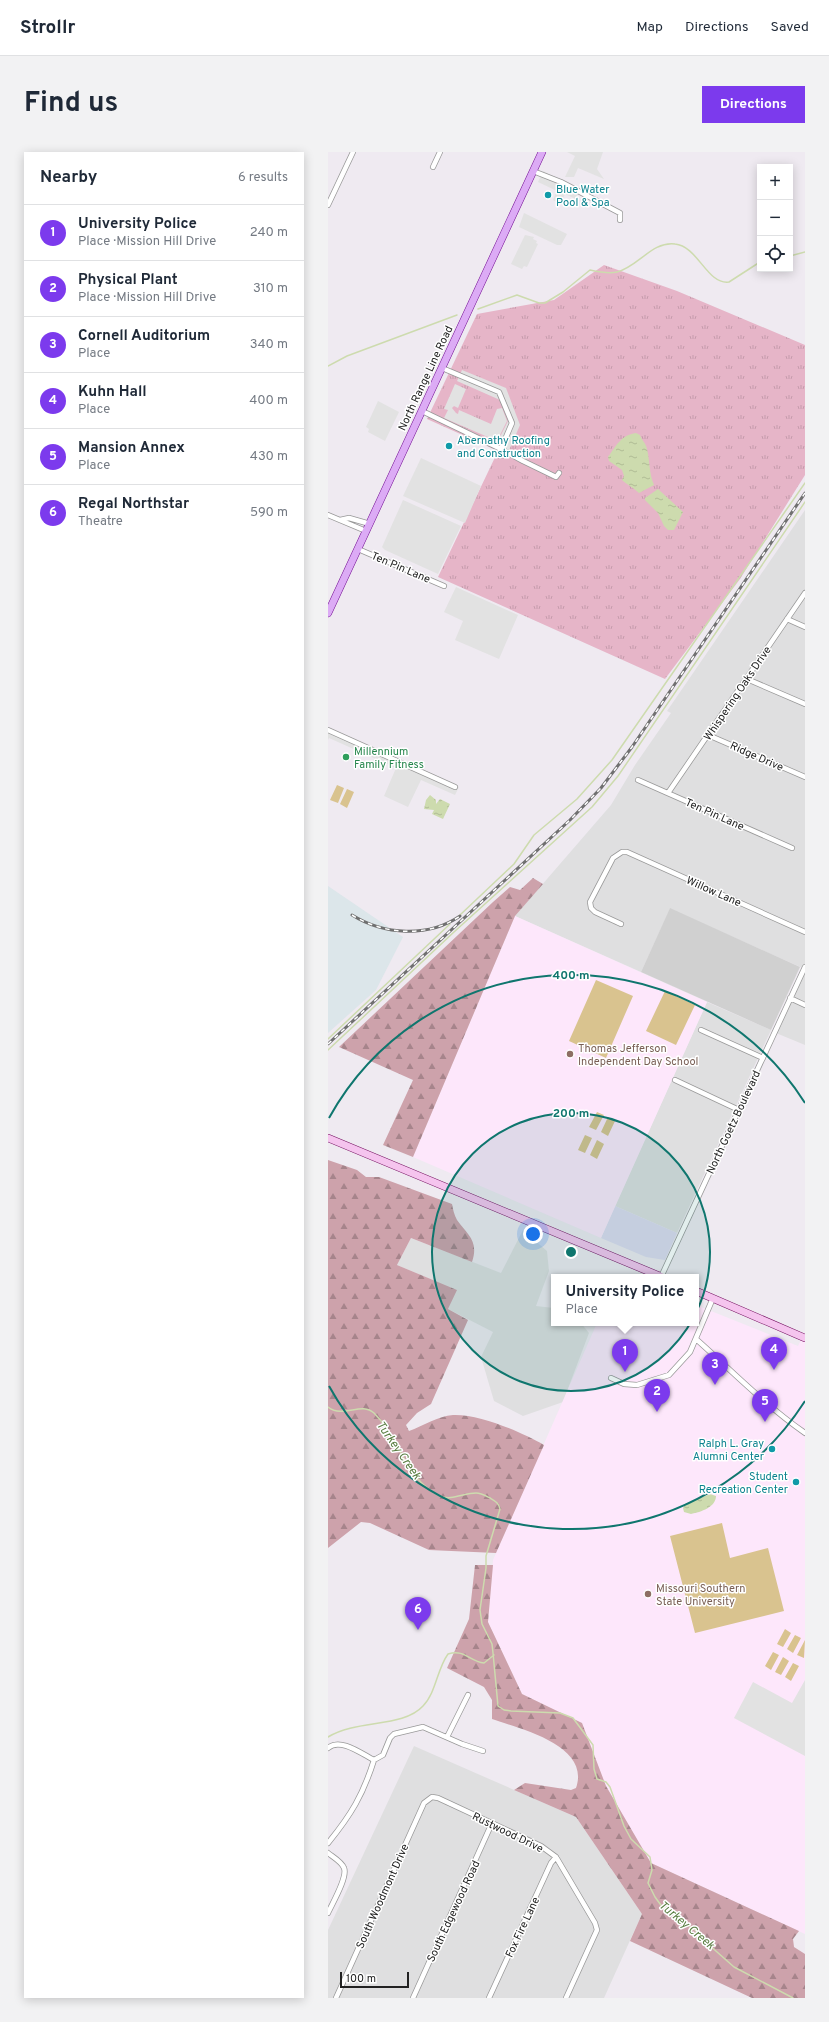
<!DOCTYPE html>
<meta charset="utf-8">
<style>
:root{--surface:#fff;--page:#f2f2f3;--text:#1f2937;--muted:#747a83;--line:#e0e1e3;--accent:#7c3aed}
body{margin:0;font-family:Overpass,sans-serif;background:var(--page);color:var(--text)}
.controls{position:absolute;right:12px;top:12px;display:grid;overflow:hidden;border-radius:0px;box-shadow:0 2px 10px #0003}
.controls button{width:36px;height:36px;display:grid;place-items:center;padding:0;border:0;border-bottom:1px solid var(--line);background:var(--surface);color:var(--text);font:20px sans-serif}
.scale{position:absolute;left:12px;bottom:10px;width:69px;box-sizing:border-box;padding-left:4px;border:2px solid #222;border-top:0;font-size:11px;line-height:14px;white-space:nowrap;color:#222;-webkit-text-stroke:3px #fff;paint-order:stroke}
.you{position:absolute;left:205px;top:1082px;width:14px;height:14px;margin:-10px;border:3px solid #fff;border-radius:50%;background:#1a73e8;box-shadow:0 0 0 6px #1a73e833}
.badge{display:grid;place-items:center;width:26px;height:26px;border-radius:50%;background:var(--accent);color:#fff;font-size:13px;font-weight:700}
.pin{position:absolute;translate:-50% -33px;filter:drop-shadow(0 1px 2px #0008)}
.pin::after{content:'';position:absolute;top:21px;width:14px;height:12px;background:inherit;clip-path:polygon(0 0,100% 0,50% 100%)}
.popup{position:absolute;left:223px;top:1122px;width:148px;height:52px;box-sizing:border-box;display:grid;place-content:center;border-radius:0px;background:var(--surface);filter:drop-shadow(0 1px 3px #0005);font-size:13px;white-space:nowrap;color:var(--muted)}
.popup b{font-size:15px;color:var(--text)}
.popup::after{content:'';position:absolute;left:50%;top:100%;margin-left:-8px;border:8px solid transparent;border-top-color:var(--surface)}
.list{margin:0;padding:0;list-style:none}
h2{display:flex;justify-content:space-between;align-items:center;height:52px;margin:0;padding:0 16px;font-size:17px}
h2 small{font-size:13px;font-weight:400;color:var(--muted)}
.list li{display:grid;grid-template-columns:26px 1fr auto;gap:12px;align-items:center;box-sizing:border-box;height:56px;padding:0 16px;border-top:1px solid var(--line)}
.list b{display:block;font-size:15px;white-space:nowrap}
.list p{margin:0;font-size:13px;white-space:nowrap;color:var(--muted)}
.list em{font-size:13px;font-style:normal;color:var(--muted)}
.icon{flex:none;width:22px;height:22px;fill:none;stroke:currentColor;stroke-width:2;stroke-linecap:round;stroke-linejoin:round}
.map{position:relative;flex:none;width:477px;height:1846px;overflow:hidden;border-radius:0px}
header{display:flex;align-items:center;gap:24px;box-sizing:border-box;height:56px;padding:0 20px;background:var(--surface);border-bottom:1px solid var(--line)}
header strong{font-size:19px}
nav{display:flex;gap:22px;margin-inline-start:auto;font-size:14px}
.intro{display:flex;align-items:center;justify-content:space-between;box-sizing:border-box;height:96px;padding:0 24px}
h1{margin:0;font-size:28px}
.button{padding:10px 18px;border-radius:0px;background:var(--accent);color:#fff;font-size:14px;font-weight:700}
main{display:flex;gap:24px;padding:0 24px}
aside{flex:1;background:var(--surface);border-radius:0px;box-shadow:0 2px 10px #0003}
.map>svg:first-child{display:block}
.residential{fill:#dfdfe0}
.commercial{fill:#dedbf0}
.industrial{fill:#dce6ea}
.education{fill:#fde7fb}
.religious{fill:#d0d0d0}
.grass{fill:url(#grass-tufts)}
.forest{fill:url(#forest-firs)}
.pitch{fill:#d9c38f}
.parking{fill:#e2e2e2}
.water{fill:url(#water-ripples)}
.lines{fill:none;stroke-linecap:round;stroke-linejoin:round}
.stream{stroke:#cddbae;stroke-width:1.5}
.minor-casing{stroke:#999;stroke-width:6}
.secondary-casing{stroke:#730f5f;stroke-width:8}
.primary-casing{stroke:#730d93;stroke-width:8}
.minor{stroke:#fff;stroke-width:4.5}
.secondary{stroke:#f5c4ee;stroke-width:7}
.primary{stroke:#dcabf5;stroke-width:7}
.rail-casing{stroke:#707070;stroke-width:3}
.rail{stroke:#fff;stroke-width:1.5;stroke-dasharray:4.5;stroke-linecap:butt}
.ring{fill:none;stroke:#0f766e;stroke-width:2}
.culture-dot{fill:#0f9aa8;stroke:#fff;stroke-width:1.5}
.leisure-dot{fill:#2e9e5b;stroke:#fff;stroke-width:1.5}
.education-dot{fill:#8d6e63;stroke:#fff;stroke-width:1.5}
.labels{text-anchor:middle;stroke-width:3;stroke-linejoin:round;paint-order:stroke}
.culture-label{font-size:11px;fill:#0d838f;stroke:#fff;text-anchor:start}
.street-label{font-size:11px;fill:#222;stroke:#fff}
.leisure-label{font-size:11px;fill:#27864d;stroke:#fff;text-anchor:start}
.education-label{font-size:11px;fill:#785e54;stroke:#fff;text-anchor:start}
.water-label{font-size:12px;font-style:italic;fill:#597d41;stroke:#fff}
.centre{fill:#0f766e;stroke:#fff;stroke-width:2}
.ring-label{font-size:12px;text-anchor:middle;font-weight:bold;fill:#0f766e;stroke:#fff;stroke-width:3;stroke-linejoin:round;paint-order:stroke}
</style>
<header>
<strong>Strollr</strong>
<nav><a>Map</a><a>Directions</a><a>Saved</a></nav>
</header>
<div class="intro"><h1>Find us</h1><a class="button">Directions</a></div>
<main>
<aside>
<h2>Nearby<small>6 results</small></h2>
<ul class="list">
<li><span class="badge">1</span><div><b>University Police</b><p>Place · Mission Hill Drive</p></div><em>240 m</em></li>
<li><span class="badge">2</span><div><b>Physical Plant</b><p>Place · Mission Hill Drive</p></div><em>310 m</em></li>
<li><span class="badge">3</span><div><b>Cornell Auditorium</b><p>Place</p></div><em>340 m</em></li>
<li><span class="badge">4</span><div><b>Kuhn Hall</b><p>Place</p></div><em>400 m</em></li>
<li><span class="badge">5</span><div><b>Mansion Annex</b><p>Place</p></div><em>430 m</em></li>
<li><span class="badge">6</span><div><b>Regal Northstar</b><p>Theatre</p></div><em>590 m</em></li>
</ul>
</aside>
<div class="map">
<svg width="477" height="1846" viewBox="0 0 477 1846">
<defs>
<pattern id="grass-tufts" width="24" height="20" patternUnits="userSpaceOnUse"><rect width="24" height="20" fill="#e6b5c8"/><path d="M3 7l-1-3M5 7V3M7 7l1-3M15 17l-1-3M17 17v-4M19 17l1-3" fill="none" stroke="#c59bac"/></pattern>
<pattern id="forest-firs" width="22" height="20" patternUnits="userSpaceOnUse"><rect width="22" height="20" fill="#cda2ab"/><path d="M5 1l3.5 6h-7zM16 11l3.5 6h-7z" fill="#a6848b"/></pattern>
<pattern id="water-ripples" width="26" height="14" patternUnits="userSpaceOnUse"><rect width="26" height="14" fill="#cddbae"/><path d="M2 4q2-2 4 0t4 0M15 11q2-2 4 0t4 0" fill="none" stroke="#b0bc95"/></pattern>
</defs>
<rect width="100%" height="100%" fill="#efeaf1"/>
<!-- residential -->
<path class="residential" d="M477 358V817L342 757 313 820 187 764 283 653 307 613 343 561 339 559Z
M477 819V893L448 881Z
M379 850 443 878 349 1081 287 1054Z
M195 1078 219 1099 221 1119 208 1154 226 1156V1171H253L261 1181 235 1250 195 1264 166 1249 153 1205 165 1180 120 1157 128 1138 69 1113 83 1086 173 1121Z
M86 1594 248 1665 314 1762 276 1846H0V1778Z"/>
<!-- commercial -->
<path class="commercial" d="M287 1054 349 1081 337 1108 318 1105 273 1086Z"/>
<!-- industrial -->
<path class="industrial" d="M0 734 75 785 48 838 0 881Z"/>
<!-- education -->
<path class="education" d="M187 764 379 850 273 1086 85 1005Z
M368 1153 470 1194 477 1180V1782L323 1711 278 1634 254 1571 194 1542 160 1470 165 1408 269 1171H368Z"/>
<!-- religious -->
<path class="religious" d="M342 756 472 815 443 878 313 820Z"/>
<!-- grass -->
<path class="grass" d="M276 113 349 139 477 193V323L412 427 337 527 110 425 170 299 99 267 149 162 226 148Z"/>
<!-- forest -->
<path class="forest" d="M205 726 215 732 187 764 85 1005 55 993 85 928 11 895 165 750 182 735 192 738Z
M0 1008 29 1018 38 1025H51L124 1052C125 1057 126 1063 129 1068 140 1083 151 1089 144 1110L83 1086 69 1113 129 1138 120 1157 140 1168 103 1252 89 1261 78 1273 81 1279C95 1274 110 1264 125 1263 152 1262 193 1280 216 1293L168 1401 101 1398 42 1371 33 1370 0 1396Z
M147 1413H165L160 1470 194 1542 254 1571 278 1634 323 1711 471 1779 465 1787 466 1795 477 1802V1846H424L302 1789 314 1762 248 1665 186 1638 197 1631 243 1638 248 1636C263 1593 192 1577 164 1567V1548L156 1535 119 1516 141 1467Z"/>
<!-- pitch -->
<path class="pitch" d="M9 633 16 636 10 651 2 648Z
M19 637 26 640 19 656 12 652Z
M268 828 305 844 278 906 241 889Z
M337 839 367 853 348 893 318 879Z
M269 960 276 963 268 978 261 975Z
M280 965 287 969 280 984 273 980Z
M257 983 264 986 257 1001 250 998Z
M269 988 276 992 269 1007 262 1003Z
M394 1371 402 1406 440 1396 456 1459 367 1481 342 1384Z
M457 1477 463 1481 455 1495 449 1492Z
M467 1483 473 1486 465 1501 459 1497Z
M477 1488 476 1506 469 1503Z
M445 1500 451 1503 443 1518 437 1514Z
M455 1505 461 1509 453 1523 447 1520Z
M465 1511 471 1514 463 1529 457 1525Z"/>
<!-- parking -->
<path class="parking" d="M232 0H275L269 17 276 27 250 16 246 25H237L247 4 239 0Z
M215 19 251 37 248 47 237 42 232 52 225 48 229 39 210 30Z
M196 61 239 82 233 93H229L191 75Z
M197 83 206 85 205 87 209 89 208 91 210 92 199 115 196 114 194 117 183 112Z
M134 218 178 236 192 273 179 303 167 295 180 269 172 248 129 229Z
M127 232 138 237 130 256 126 254 124 256 128 261 130 262 131 258 163 272 169 257 174 256 179 269 169 289 116 266 120 258 116 257Z
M50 249 71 260 57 289 40 280 41 277 38 275Z
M93 306 153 334 137 371 75 344Z
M75 348 133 374 110 422 57 398 54 395Z
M128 435 190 463 171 507 127 488 135 469 116 460Z
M0 577 131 635 127 643 93 628 80 655 56 644 68 616 1 586 0 588Z
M477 1528V1604L406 1566 425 1530 464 1551Z"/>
<!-- water -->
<path class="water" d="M308 281 312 283C314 289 318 291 319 297 322 309 321 322 326 333L311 341C306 336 298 332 294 328L296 324 294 318 281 309 280 305C288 294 293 283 308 281Z
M330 337 355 360 346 378H340L336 374 330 361 317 348V346Z
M102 643 108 648V652L112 647 122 652 115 667 104 662 106 658 96 657 98 648Z
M382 1342 388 1344C388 1355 373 1360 363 1362L356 1360 355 1356 357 1352Z"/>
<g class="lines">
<!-- stream -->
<path class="stream" d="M462 104 477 100
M150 157 189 143 211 151H217L235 140 262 118C271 120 281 122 289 120 310 115 324 89 347 92 370 94 379 133 401 130L432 110
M0 214 19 204 129 163
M132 763 186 712 206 683 249 647 284 608 477 331
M0 887 122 772
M0 898 126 780 264 655 290 624 477 350
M0 1255C16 1267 33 1249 46 1261 72 1286 77 1328 112 1344 123 1349 136 1341 148 1341 153 1341 158 1344 162 1346 167 1349 171 1351 172 1357L158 1404V1416L152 1458 154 1472 164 1492 165 1501 170 1554 176 1558 183 1559 232 1561 245 1566 265 1593 266 1617 269 1627 278 1630 282 1635 296 1674 303 1687 322 1705 324 1718 320 1731 327 1745 335 1756 367 1778 380 1792 406 1815 465 1846
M0 1585C29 1567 75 1576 95 1554 108 1541 109 1517 120 1502 137 1497 141 1509 156 1511L166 1503"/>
<defs>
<path id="minor" d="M105 15 112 0
M205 19 233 30 292 61V68
M0 53 25 0
M114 216 171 240 184 271 173 297
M94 259 173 297 195 309 228 325 231 321
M0 363 38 379
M12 368 21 366 42 372
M30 397 116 434
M459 467 477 475
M419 527 477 552
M0 578 127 635
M380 583 477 625
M310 628 464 696
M340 641 477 441
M293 772 267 760 263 756 262 750 285 706 294 700H299L477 780
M462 846 477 853
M373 878 435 906
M347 928 411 958
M333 1125 477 815
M368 1187C404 1219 437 1253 477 1281
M283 1226 296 1232 309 1233 341 1223 362 1200 385 1146
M119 1585 140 1543
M0 1596C12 1585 34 1602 46 1608
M46 1608 55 1603 62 1586 66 1582 95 1575 134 1592 155 1599
M0 1691C23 1663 35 1643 46 1608
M0 1701C5 1705 14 1710 16 1716 20 1725 4 1752 0 1761
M8 1846 96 1651 104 1645 110 1646 213 1694 228 1705 267 1771 269 1778 238 1846
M85 1846 164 1671
M161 1846 223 1711 228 1705"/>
<path id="secondary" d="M0 986 334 1125
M368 1139 477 1186"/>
<path id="primary" d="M0 461 214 0"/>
</defs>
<!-- minor casing -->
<use href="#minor" class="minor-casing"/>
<!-- secondary casing -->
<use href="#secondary" class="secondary-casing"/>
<!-- primary casing -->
<use href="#primary" class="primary-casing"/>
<!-- minor -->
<use href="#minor" class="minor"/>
<!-- secondary -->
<use href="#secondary" class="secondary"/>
<!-- primary -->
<use href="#primary" class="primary"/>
<defs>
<path id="rail" d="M24 763C56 783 100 786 132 764
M0 892 242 668 273 636 304 595 477 341"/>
</defs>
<!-- rail casing -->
<use href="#rail" class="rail-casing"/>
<!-- rail -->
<use href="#rail" class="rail"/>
</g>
<!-- distance rings -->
<circle cx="243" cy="1100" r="139" fill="#0f766e" fill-opacity=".12"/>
<g class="ring">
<circle cx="243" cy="1100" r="139"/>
<path d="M477 1249A277 277 0 0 1 1 1234M1 966A277 277 0 0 1 477 951"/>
</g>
<!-- markers -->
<g class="culture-dot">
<circle cx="220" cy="43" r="4"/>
<circle cx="121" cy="294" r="4"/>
<circle cx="444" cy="1297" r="4"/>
<circle cx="468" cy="1330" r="4"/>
</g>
<circle class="leisure-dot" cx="18" cy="605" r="4"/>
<g class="education-dot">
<circle cx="242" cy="902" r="4"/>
<circle cx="320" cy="1442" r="4"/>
</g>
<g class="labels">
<!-- culture labels -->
<g class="culture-label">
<text x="228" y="41">Blue Water<tspan x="228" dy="13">Pool &amp; Spa</tspan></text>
<text x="129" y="292">Abernathy Roofing<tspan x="129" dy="13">and Construction</tspan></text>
<text x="436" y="1295" text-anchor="end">Ralph L. Gray<tspan x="436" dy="13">Alumni Center</tspan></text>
<text x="460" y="1328" text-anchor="end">Student<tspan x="460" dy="13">Recreation Center</tspan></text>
</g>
<!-- street labels -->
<g class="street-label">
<text transform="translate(97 226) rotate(-65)" y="4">North Range Line Road</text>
<text transform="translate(73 415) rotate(23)" y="4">Ten Pin Lane</text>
<text transform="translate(409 541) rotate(-56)" y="4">Whispering Oaks Drive</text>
<text transform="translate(429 604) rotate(24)" y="4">Ridge Drive</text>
<text transform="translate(387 662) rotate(24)" y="4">Ten Pin Lane</text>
<text transform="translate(386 739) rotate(24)" y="4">Willow Lane</text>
<text transform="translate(405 970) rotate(-65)" y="4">North Goetz Boulevard</text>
<text transform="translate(180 1680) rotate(26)" y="4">Rustwood Drive</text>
<text transform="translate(54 1744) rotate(-66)" y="4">South Woodmont Drive</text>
<text transform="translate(125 1759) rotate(-65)" y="4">South Edgewood Road</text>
<text transform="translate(194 1775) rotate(-65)" y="4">Fox Fire Lane</text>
</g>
<!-- leisure labels -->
<g class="leisure-label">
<text x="26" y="603">Millennium<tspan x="26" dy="13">Family Fitness</tspan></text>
</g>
<!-- education labels -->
<g class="education-label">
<text x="250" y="900">Thomas Jefferson<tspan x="250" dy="13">Independent Day School</tspan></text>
<text x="328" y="1440">Missouri Southern<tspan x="328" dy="13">State University</tspan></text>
</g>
<!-- water labels -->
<g class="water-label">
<text transform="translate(71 1298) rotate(55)" y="4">Turkey Creek</text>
<text transform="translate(359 1773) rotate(40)" y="4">Turkey Creek</text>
</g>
</g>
<circle cx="243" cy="1100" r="6" class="centre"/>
<g class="ring-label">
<text x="243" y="827">400 m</text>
<text x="243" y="965">200 m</text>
</g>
</svg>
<div class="controls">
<button>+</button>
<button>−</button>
<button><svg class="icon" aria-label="locate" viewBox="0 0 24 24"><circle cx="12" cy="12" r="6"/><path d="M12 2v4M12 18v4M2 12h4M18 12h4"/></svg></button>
</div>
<div class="scale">100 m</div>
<div class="you"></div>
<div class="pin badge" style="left:297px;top:1220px">1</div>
<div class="popup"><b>University Police</b>Place</div>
<div class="pin badge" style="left:329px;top:1260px">2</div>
<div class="pin badge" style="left:387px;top:1233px">3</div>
<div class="pin badge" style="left:446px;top:1218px">4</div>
<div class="pin badge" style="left:437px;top:1270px">5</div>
<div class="pin badge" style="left:90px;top:1478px">6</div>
</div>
</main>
